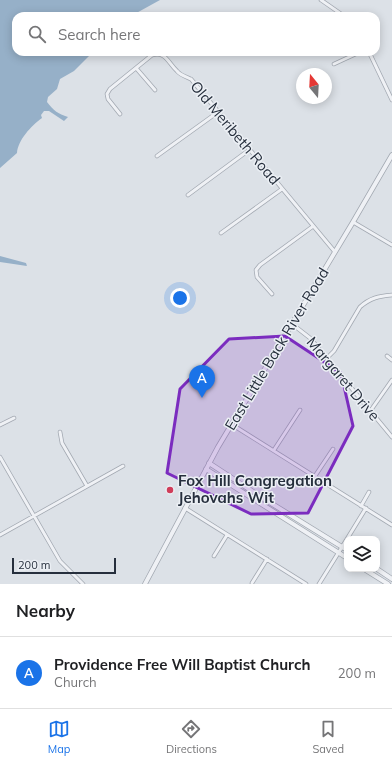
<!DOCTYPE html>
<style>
:root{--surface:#fff;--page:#f6f6f6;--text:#202124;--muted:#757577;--line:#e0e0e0;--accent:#1a73e8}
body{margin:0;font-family:Mulish,sans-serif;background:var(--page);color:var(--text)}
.controls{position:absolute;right:12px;bottom:12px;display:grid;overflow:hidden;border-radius:8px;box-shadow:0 2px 10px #0003}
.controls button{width:36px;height:36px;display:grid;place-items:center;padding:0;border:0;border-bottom:1px solid var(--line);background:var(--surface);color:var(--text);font:20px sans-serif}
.compass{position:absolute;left:296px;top:68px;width:36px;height:36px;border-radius:50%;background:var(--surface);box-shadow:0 2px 10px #0003;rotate:342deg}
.scale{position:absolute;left:12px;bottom:10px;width:104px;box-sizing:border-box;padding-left:4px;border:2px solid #262f3d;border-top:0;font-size:11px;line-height:14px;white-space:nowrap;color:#262f3d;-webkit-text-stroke:3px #ebeff4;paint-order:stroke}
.you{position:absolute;left:180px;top:298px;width:14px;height:14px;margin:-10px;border:3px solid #fff;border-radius:50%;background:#1a73e8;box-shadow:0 0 0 6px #1a73e833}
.badge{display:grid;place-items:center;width:26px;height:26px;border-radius:50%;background:var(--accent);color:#fff;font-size:13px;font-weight:700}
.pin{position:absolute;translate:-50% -33px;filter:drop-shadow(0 1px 2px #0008)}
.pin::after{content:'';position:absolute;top:21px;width:14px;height:12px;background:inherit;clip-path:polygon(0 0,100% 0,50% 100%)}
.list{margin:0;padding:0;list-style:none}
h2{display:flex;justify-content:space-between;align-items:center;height:52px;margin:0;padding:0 16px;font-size:17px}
h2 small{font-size:13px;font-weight:400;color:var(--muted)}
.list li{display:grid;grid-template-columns:26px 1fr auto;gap:12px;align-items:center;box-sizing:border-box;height:72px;padding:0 16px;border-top:1px solid var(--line)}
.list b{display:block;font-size:15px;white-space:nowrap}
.list p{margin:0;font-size:13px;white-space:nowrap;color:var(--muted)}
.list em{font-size:13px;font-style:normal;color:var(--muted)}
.icon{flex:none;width:22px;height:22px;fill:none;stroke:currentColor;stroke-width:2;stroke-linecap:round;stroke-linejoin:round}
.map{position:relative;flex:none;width:392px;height:584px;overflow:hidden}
.search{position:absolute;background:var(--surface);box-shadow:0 2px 10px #0003;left:12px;right:12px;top:12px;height:44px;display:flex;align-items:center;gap:10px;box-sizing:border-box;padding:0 14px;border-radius:12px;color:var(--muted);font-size:15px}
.sheet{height:124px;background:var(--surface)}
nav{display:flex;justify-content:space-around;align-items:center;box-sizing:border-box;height:56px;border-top:1px solid var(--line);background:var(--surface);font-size:11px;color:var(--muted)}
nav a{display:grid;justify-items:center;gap:2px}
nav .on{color:var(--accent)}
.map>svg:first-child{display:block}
.water{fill:#96b0c8}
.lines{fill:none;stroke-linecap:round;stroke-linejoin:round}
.minor-casing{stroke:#a2a8b1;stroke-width:4.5}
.tertiary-casing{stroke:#a2a8b1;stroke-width:5.5}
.minor{stroke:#eff1f5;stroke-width:3}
.tertiary{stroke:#eff1f5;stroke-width:4}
.marked{fill:#7b2cbf;fill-opacity:0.2;stroke:#7b2cbf;stroke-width:3;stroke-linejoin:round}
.poi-dot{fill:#d03d59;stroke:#ebeff4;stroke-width:1.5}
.labels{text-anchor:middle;stroke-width:3;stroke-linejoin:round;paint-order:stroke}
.street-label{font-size:15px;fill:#262f3d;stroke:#ebeff4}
.poi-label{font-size:15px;font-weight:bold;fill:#262f3d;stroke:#ebeff4;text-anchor:start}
</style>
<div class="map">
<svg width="392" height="584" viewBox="0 0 392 584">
<rect width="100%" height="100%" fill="#dce1e7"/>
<!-- water -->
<path class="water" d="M0 0H160L131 16H16V52H93L74 71 60 79 57 89 48 97 47 102C53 110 58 114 68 117L64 121 49 111H44L41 115 42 118C31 126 18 140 17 153L0 168Z
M0 256 26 263 27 266 0 262Z"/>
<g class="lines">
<defs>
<path id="minor" d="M321 0 344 16
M369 52 392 100
M334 64 360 52
M136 68 155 90
M120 114 108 99 107 94 110 89 152 55C166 51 168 63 177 71 180 75 186 77 191 79L335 252
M157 156 218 112
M188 195 249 150
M353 222 392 245
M221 233 282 189
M272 294 257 277 256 270 260 265 312 227
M292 324 310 338 392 437
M387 356 392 360
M327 358 334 351 360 307C370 298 379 296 392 295
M371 410 392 380
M231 424 392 525
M0 425 14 418
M60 432 62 443 87 486
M274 450 300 410
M0 457 60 561 83 584
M315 476 333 449
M361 506 369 492
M185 508 306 584
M0 535 123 466
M347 539 366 508
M214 556 227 535
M252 583 267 559
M319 584 347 539"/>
<path id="tertiary" d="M209 463 261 497 347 550
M206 469 347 558
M364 569 388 584
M377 569 392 579
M145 584 218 447 353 222 392 155"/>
</defs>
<!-- minor casing -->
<use href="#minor" class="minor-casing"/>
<!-- tertiary casing -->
<use href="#tertiary" class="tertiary-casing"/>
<!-- minor -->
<use href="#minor" class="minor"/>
<!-- tertiary -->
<use href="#tertiary" class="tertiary"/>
</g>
<!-- marked area -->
<path class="marked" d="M285 336 341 373 353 426 308 513 251 514 167 473 180 389 229 339Z"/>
<!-- markers -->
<circle class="poi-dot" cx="170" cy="490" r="4"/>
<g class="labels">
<!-- street labels -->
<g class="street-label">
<text transform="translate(235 133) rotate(50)" y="5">Old Meribeth Road</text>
<text transform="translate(277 349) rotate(-59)" y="5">East Little Back River Road</text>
<text transform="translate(343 379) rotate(50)" y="5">Margaret Drive</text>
</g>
<!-- poi labels -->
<g class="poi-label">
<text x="178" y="486">Fox Hill Congregation<tspan x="178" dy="17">Jehovahs Wit</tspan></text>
</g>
</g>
</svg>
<div class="controls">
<button><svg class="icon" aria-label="layers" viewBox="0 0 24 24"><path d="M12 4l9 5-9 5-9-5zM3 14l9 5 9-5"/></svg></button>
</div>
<svg class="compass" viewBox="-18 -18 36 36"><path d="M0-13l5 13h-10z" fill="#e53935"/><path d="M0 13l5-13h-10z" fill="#757577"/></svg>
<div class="scale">200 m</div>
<div class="you"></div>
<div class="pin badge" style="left:202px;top:398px">A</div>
<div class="search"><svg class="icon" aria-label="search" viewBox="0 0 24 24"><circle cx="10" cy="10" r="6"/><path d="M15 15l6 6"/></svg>Search here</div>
</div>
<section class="sheet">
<h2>Nearby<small></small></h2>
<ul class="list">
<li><span class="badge">A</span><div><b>Providence Free Will Baptist Church</b><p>Church</p></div><em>200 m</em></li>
</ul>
</section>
<nav>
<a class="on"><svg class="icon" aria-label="map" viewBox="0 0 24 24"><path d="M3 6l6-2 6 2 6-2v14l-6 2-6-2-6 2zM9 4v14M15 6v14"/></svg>Map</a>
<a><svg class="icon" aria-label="directions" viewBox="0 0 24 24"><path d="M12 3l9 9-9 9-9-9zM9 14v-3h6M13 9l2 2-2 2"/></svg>Directions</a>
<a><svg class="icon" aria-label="saved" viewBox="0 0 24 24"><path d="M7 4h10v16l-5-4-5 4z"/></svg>Saved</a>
</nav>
